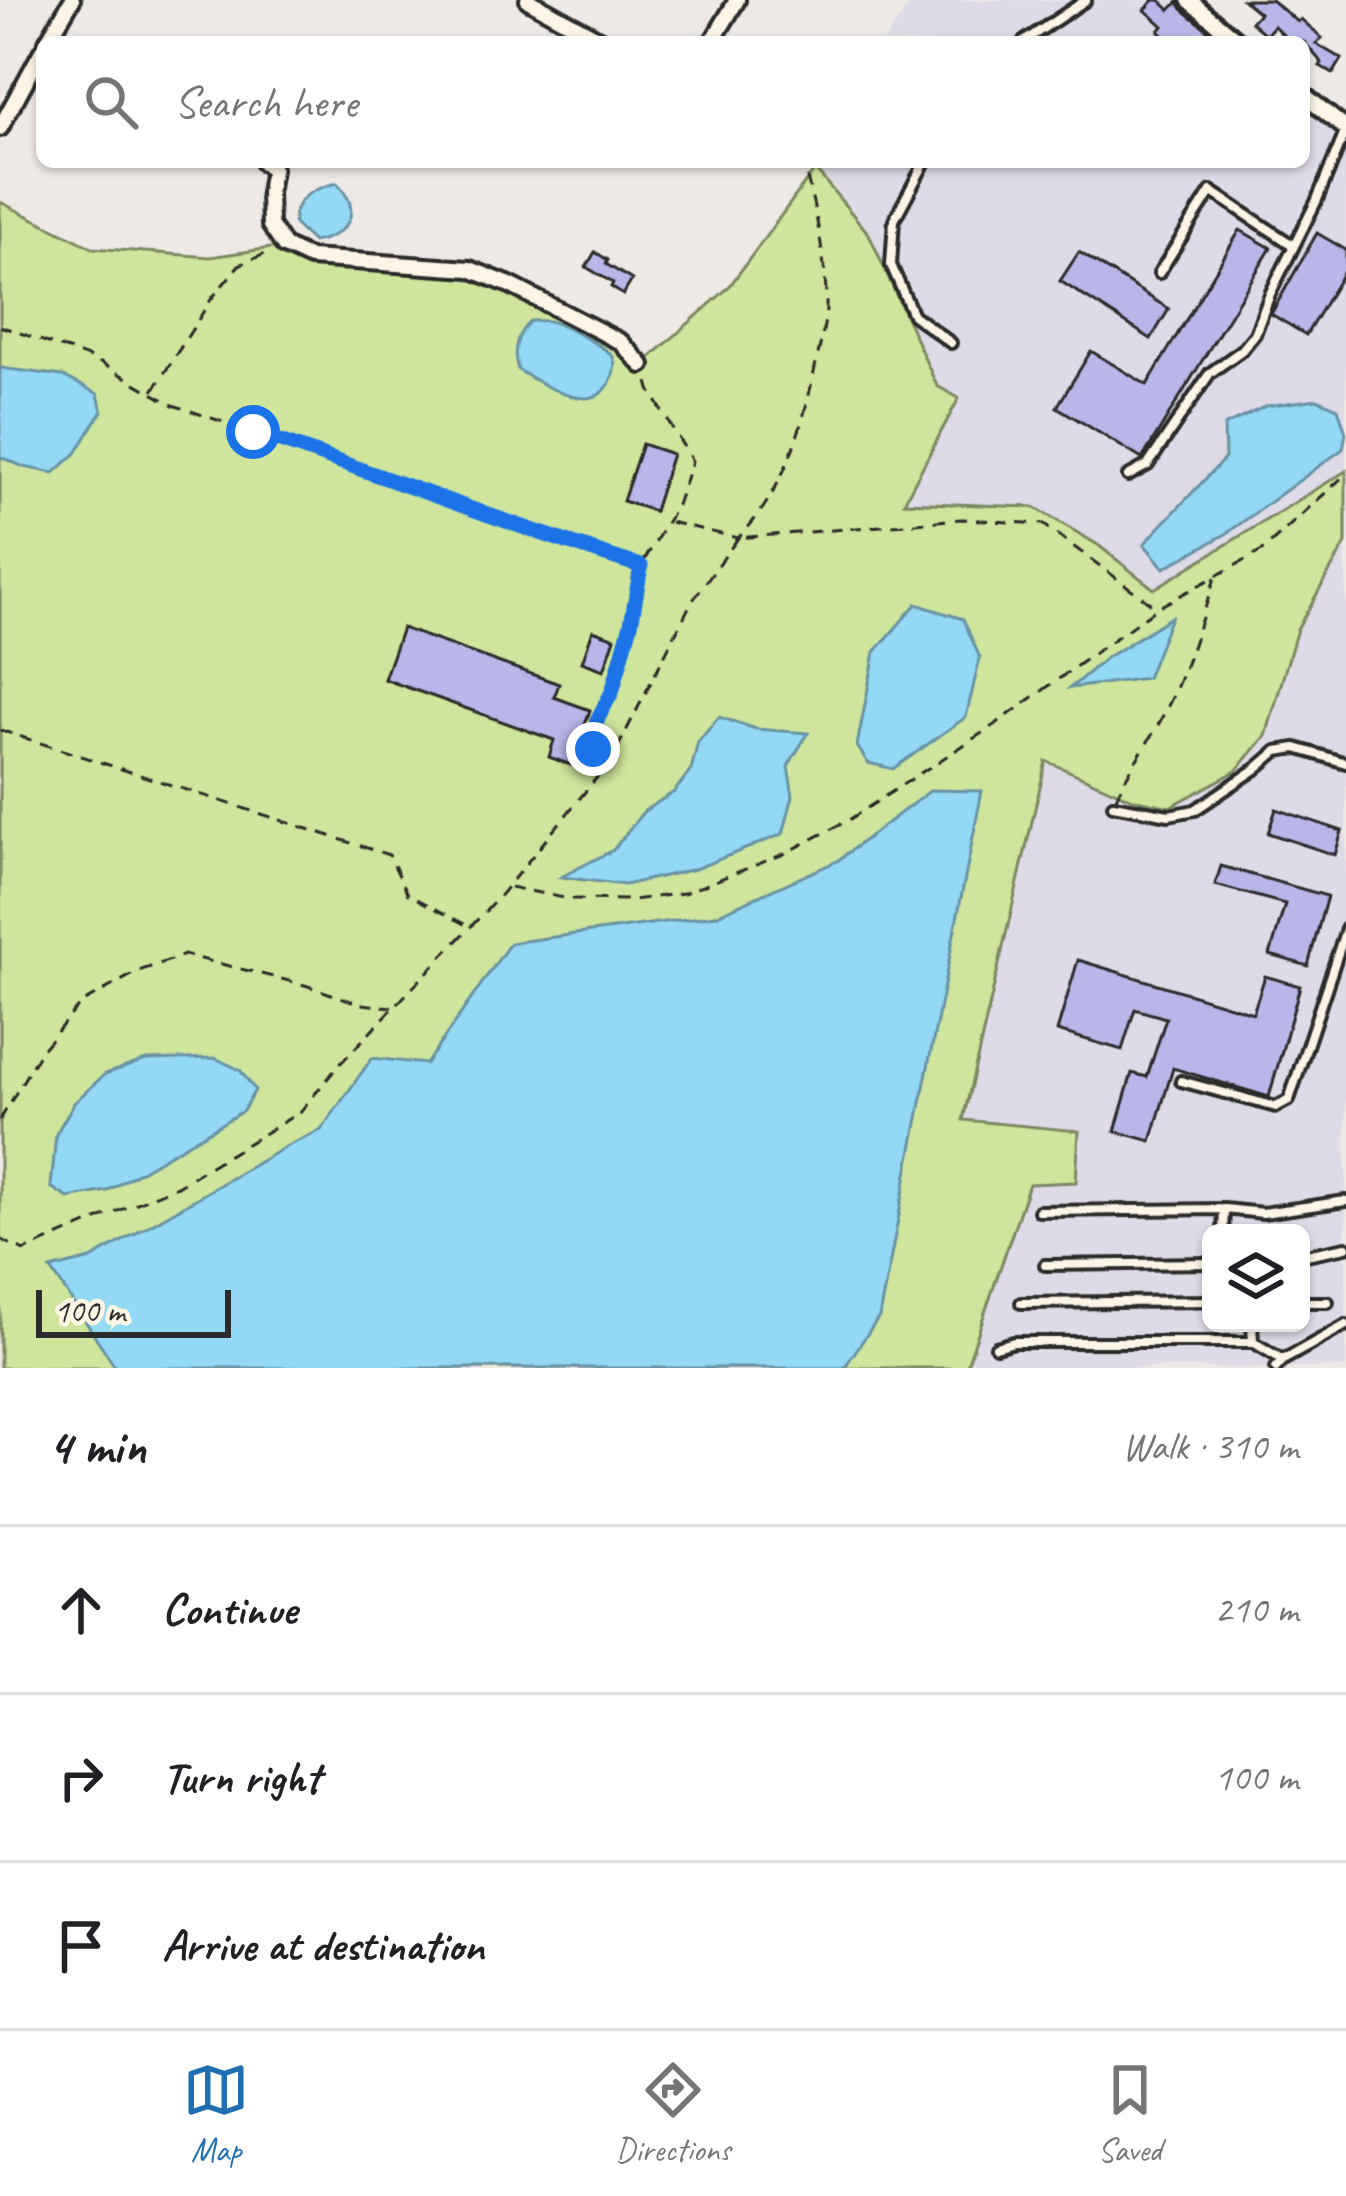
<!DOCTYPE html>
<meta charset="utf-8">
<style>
:root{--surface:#fff;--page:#f6f6f6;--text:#202124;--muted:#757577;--line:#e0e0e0;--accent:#1f6fb2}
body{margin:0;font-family:Caveat,sans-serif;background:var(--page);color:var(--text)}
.controls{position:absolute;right:36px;bottom:36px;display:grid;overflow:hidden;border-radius:18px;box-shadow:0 3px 9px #0004}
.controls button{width:108px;height:108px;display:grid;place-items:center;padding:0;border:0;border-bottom:3px solid var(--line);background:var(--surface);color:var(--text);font:60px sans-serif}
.scale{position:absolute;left:36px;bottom:30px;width:195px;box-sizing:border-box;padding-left:12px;border:6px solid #2b2b2b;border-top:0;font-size:33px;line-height:42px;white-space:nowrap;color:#2b2b2b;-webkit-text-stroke:9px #fcf5e5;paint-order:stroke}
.stop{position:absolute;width:36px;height:36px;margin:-27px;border:9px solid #1a73e8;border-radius:50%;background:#fff}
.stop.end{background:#1a73e8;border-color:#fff;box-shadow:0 3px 12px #0008}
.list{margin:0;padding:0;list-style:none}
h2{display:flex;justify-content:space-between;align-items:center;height:156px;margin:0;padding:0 48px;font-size:51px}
h2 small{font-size:39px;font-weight:400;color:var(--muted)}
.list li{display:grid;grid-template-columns:78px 1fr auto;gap:36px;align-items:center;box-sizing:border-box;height:168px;padding:0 48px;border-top:3px solid var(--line)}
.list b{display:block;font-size:45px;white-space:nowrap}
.list em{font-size:39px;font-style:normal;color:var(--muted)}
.icon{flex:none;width:66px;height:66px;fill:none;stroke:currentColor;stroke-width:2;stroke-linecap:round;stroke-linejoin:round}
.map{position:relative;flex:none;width:1346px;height:1368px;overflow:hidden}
.search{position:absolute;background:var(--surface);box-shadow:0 3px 9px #0004;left:36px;right:36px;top:36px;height:132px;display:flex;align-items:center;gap:30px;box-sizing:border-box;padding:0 42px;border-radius:18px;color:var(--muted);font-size:45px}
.sheet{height:660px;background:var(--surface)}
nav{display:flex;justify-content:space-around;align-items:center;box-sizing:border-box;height:168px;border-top:3px solid var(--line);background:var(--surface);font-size:33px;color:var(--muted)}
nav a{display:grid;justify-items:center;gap:6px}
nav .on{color:var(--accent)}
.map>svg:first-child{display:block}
.built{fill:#dfdae7;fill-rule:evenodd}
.green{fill:#cee59b;stroke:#7c8863;stroke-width:3}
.water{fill:#93d8f5;stroke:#6993a4;stroke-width:3}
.building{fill:#b9b7e9;stroke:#2b2b2b;stroke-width:3}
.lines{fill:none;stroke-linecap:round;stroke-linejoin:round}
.service-casing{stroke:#2b2b2b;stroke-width:16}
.minor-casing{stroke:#2b2b2b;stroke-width:22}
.path{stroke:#2b2b2b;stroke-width:3;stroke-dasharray:12 9;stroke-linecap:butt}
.service{stroke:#fcf5e5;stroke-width:8}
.minor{stroke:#fcf5e5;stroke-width:14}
.route{stroke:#1a73e8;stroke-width:15}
</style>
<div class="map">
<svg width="1346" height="1368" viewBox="0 0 1346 1368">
<rect width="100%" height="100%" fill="#efe9e6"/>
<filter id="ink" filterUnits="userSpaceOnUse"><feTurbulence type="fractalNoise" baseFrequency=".00833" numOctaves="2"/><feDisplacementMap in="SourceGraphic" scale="24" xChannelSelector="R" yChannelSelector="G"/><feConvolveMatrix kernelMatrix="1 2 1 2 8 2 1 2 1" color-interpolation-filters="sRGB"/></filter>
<g filter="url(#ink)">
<!-- built -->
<path class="built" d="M913 0H1189L1239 42H883Z
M1304 95 1346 129V471L1154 589 1098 545 1034 507 903 502 937 386 869 234 815 169 818 162H1304Z
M1346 543V1368H966L1029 1184 1079 1132 963 1121 1046 760 1133 799 1266 736 1297 629ZM1211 1233H1301V1323H1211Z"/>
<!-- green -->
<path class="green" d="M815 169 869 234 937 386 959 398 904 502 1034 507 1098 545 1154 589 1346 471V543L1297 629 1266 736 1236 771 1170 807 1133 799 1046 761 963 1120 1079 1131 1076 1182 1029 1184 966 1368H0V202L93 248 210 257 284 246 310 258 446 266 565 311 642 365 729 287Z"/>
<!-- water -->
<path class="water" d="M337 183C364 212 349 235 313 242L294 224C292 198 315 188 337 183Z
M530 321C531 321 547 320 548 321 560 323 608 348 613 357 617 365 613 376 609 384 591 417 540 383 518 370 512 351 516 335 530 321Z
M0 368 63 376 98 394 102 411 76 453 54 473 24 467 0 457Z
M1317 399 1338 408 1346 433 1343 449 1226 534 1164 568 1144 544 1225 458 1224 426 1266 406Z
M916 604 963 619 980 658 966 717 893 769 868 763 857 746 875 652Z
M1171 617 1147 678 1070 688 1106 658Z
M719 717 756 729 808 733 788 766 793 796 783 834 695 869 625 885 561 877 613 850 644 811 674 792 691 770 698 742Z
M931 790 982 791 879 1317 844 1368H116L51 1269 91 1259 287 1146 321 1130 372 1058 426 1064 510 943 716 915 837 861Z
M215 1058 240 1070 255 1090 243 1111 107 1191 68 1198 51 1187 56 1134 74 1103 105 1074 146 1060Z"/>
<!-- building -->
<path class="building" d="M1154 0H1160L1170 10 1178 2 1182 9 1208 30 1197 42H1171L1159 31 1163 26 1145 10Z
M1243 0H1271L1298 22 1301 19 1322 38 1316 44 1342 59 1333 74 1320 66 1322 63 1304 42H1290L1274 26 1266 35 1251 22 1259 13Z
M1240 230 1271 248 1142 459 1057 407 1091 351 1147 385Z
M1317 233 1346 250V268L1306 335 1271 314Z
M595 252 608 260 606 264 632 280 623 295 611 287 613 283 586 267Z
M1079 252 1169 309 1151 339 1060 281Z
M642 444 672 454 654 511 623 501Z
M402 628 559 684 554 697 590 710 571 765 549 757 554 740 384 679Z
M593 630 615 638 604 670 582 662Z
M1276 809 1342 831 1335 855 1268 833Z
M1221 866 1327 896 1308 966 1270 955 1285 904 1215 885Z
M1078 960 1253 1013 1265 976 1300 986 1269 1097 1173 1068 1151 1141 1115 1131 1132 1073 1147 1077 1166 1018 1135 1009 1122 1050 1057 1031Z"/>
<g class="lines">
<defs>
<path id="service" d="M1023 42 1086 0
M925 162 894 220 891 265 913 315 951 343
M1159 273 1211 191 1294 246
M1128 476 1148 465 1210 373 1242 350 1255 334 1270 294 1316 202 1346 130
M1113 805 1169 815 1195 810 1256 769 1277 751 1296 748 1346 763
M1181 1081 1276 1107 1289 1100 1346 929
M1224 1209 1263 1213 1346 1201
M1039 1211 1224 1209 1223 1233
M1301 1256 1346 1247
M1045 1265 1211 1263
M1301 1302H1328
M1021 1303 1211 1301
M1252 1323 1253 1342
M996 1347 1014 1342H1253L1283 1360
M1276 1368 1283 1360 1346 1325"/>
<path id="minor" d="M528 0 604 42
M1189 0 1239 42
M47 42 72 0
M712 42 737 0
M1304 95 1346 129
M0 128 42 51
M263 162 273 169 269 193 270 225 284 246 310 258 470 269 510 285 621 342 642 365"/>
</defs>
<!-- service casing -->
<use href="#service" class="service-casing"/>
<!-- minor casing -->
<use href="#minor" class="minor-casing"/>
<!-- path -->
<path class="path" d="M0 326 94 359 173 405 387 477 535 532 641 566 677 505 692 461 651 392 647 379
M153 391 212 298 239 265 272 251
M670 522 738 538C785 492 803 426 816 363 820 346 825 326 826 308 827 260 815 208 803 162
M0 730 389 855 408 894 468 926
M602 769 593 749 597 720 612 692 631 624 641 566
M1116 798C1129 768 1149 743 1164 714 1186 671 1200 623 1215 578
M510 887 569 899 633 900 684 893 784 854 847 821 996 724 1157 608 1262 551 1346 474
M0 1120 40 1052 81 1003 139 971 185 955 305 985 361 1004 392 1007
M0 1239 24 1251 177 1186 300 1112 338 1066 498 898 612 759 691 603 738 538 962 519 1043 524 1157 608"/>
<!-- service -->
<use href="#service" class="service"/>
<!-- minor -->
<use href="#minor" class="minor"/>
</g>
</g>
<g class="lines" filter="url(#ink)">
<!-- route -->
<path class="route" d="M253 432C383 475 510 526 641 566L631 624 612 692 597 720 593 749"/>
</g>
</svg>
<div class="controls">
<button><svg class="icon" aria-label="layers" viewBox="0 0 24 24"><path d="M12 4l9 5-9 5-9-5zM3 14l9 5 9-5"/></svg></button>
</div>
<div class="scale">100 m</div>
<div class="stop" style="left:253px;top:432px"></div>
<div class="stop end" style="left:593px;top:749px"></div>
<div class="search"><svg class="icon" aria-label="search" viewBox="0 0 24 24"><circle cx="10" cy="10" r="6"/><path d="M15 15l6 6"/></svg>Search here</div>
</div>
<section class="sheet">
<h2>4 min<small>Walk · 310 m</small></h2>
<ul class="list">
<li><svg class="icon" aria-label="ahead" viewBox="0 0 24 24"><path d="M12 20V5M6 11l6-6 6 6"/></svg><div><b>Continue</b></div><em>210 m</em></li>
<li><svg class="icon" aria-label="right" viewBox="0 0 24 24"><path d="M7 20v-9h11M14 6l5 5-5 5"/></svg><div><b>Turn right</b></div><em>100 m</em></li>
<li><svg class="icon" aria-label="arrive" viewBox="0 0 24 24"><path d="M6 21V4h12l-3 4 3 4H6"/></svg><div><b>Arrive at destination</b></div></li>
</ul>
</section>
<nav>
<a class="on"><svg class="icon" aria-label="map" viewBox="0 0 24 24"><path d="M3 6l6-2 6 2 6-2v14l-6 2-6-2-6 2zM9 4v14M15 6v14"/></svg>Map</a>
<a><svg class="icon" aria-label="directions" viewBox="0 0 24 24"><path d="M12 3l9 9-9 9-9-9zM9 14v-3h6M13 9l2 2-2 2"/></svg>Directions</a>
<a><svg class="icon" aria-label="saved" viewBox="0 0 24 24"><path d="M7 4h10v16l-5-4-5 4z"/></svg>Saved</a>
</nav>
